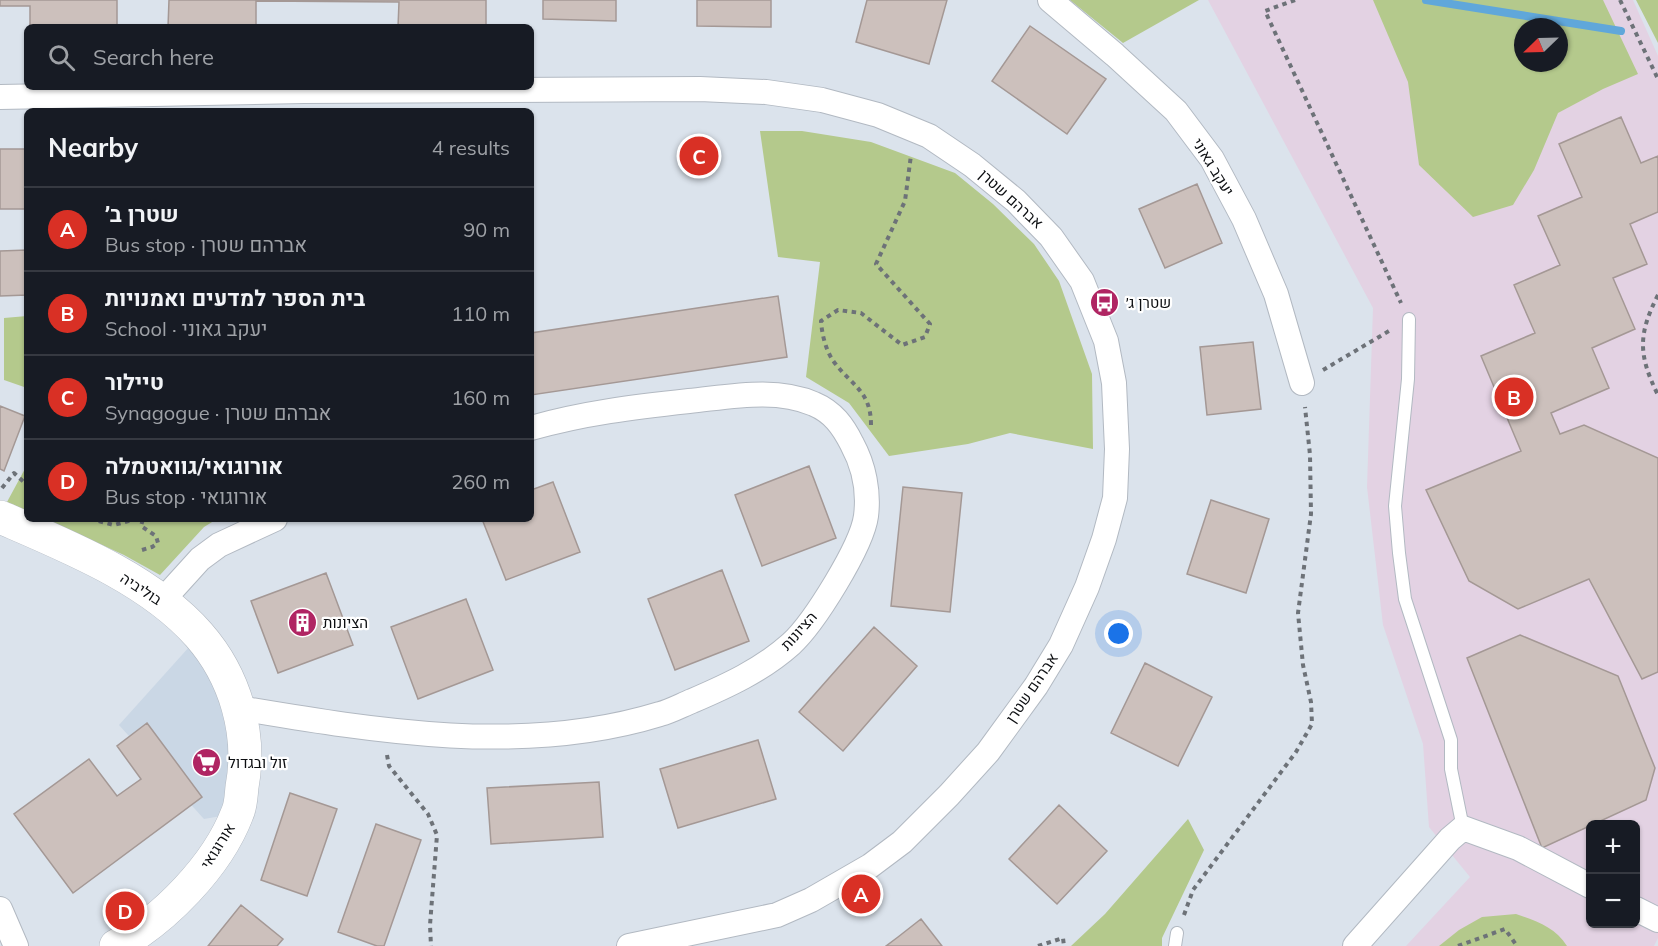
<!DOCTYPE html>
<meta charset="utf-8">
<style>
:root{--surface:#171b24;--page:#20242c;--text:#f1f3f6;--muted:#9ea1a6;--line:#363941;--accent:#d93025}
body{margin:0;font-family:Mulish,Heebo,sans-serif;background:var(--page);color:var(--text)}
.controls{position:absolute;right:18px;bottom:18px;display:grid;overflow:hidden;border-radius:9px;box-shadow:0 2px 4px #0004}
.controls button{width:54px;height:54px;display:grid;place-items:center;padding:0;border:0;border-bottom:2px solid var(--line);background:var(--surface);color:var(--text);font:30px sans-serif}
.compass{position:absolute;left:1514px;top:18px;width:54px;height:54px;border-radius:50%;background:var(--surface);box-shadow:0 2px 4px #0004;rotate:247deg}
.you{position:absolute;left:1119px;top:634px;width:21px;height:21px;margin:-15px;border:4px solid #fff;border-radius:50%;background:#1a73e8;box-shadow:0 0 0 9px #1a73e833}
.badge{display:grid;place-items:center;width:39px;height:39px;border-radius:50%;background:var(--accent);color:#fff;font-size:20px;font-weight:700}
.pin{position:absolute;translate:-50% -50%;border:3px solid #fff;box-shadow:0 2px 6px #0006}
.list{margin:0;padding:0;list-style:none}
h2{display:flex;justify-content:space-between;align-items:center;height:78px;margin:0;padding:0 24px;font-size:26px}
h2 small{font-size:20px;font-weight:400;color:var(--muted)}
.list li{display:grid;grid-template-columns:39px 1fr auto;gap:18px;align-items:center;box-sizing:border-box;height:84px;padding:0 24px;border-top:2px solid var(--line)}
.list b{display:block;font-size:22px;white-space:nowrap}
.list p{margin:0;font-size:20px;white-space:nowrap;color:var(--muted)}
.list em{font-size:20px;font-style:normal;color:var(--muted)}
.icon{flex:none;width:33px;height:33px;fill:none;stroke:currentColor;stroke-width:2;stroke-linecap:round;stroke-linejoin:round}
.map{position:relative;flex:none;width:1658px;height:946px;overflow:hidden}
.search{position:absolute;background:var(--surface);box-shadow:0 2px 4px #0004;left:24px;top:24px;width:510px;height:66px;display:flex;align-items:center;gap:15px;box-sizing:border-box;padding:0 21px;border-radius:9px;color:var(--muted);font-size:22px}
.panel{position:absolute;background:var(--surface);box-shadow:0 2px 4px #0004;left:24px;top:108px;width:510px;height:414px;border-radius:9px}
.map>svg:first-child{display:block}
.built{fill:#cad7e5}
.education{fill:#e3d2e3;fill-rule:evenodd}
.green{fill:#b4c98c;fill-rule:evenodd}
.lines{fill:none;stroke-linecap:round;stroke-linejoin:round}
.stream{stroke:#60a7da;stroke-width:8}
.building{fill:#ccc0bc;stroke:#a49895;stroke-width:1.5}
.lane-casing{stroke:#b2b9c2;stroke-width:14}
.street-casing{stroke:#b2b9c2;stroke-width:26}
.secondary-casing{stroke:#b2b9c2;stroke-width:34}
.path{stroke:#6d7278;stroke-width:4;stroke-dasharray:4.5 4.5;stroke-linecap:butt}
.lane{stroke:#fff;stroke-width:12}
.street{stroke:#fff;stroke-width:24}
.secondary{stroke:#fff;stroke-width:33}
.labels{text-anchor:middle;stroke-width:4.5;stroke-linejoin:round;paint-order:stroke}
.street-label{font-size:15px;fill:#0c0e11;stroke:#fff}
.poi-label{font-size:15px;fill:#0c0e11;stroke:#fff;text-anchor:start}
</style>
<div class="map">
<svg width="1658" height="946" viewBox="0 0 1658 946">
<rect width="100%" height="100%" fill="#dbe3ec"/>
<!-- built -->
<path class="built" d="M199 636 223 670 238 813 204 819 119 725Z"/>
<!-- education -->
<path class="education" d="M1208 0H1633L1658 56V938L1654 946H1406L1470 877 1429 827 1423 744 1383 625 1367 487 1373 308ZM1523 27H1559V63H1523ZM1590 824H1636V924H1590Z"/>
<!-- green -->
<path class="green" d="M1070 0H1199L1123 43Z
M1373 0H1603L1638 74 1603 89 1558 113 1534 170 1513 205 1473 217 1419 165 1408 82ZM1523 27H1559V63H1523Z
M1636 0H1658V43Z
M760 131H802L871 142 955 173 993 204 1034 244 1059 281 1092 374 1093 449 1010 433 968 444 889 456 849 403 806 377 820 262 778 257Z
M27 316V388L4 380V318Z
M27 465V511L7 502Z
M45 519H217L204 527 160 575 124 555Z
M1188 819 1204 850 1162 938V946H1071L1105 914Z
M1516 914C1536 921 1555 927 1567 946H1439L1459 930 1482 917Z"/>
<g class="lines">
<!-- stream -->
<path class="stream" d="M1426 0 1621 31"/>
</g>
<!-- building -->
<path class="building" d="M0 0H117V27H30V6H0Z
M169 0H486V27H398L399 2 256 1V27H168Z
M543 0H616V21L543 19Z
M697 0H771V27L697 26Z
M867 0H947L929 64 856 42Z
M1030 26 1106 79 1067 134 992 81Z
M1621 117 1641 163 1658 156V212L1630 224 1647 264 1613 278 1635 329 1592 348 1609 388 1551 413 1560 434 1584 425 1658 458V672L1642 679 1589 579 1518 609 1469 581 1426 490 1521 451 1481 356 1535 333 1514 285 1560 265 1538 216 1582 197 1559 144Z
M0 149H27V209H0Z
M1197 184 1222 243 1165 268 1139 209Z
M27 250V295L0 296V251Z
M778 296 787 357 531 395V333Z
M1253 342 1261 409 1207 415 1200 347Z
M0 406 25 416 4 471 0 469Z
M809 466 836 538 762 566 735 495Z
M553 482 580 552 506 580 482 519H531V490Z
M903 487 962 493 950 612 891 606Z
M1211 500 1269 519 1246 593 1187 574Z
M722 570 749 641 675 670 648 599Z
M326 573 353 645 278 673 251 601Z
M466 599 493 670 418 699 391 627Z
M874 627 917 666 843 751 799 712Z
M1520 635 1618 676 1655 768 1646 800 1542 848 1467 658Z
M1145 663 1212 697 1178 766 1111 733Z
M147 723 202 797 73 893 14 814 89 759 117 796 141 779 117 746Z
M758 740 776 799 678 828 660 769Z
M599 782 603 837 491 844 487 788Z
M290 793 337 809 307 896 261 880Z
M1059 805 1107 851 1057 904 1009 859Z
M376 824 421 840 384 946H377L338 932Z
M241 905 283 939 277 946H208Z
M921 919 942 946H886L898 937Z"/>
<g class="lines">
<defs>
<path id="lane" d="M1409 319 1408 379 1395 506 1399 553 1405 599 1451 740V769L1463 828
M1175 946 1177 933"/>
<path id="street" d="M1050 0 1115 55 1176 111 1212 159 1244 219 1276 294 1302 383
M0 97 304 91 700 89 766 92 822 100 878 115 929 136 972 165 1016 201 1051 237 1082 281 1106 341 1114 383 1117 449 1115 498 1104 539 1087 587 1061 645 1036 686 988 752 949 795 902 842 870 866 811 900 777 915 629 946
M161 602 200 559 219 545 275 519
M239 708C376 731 524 756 660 714 671 711 682 705 692 701 727 686 762 670 791 644 814 623 862 546 866 516 869 492 864 466 852 444 843 426 833 412 814 404 776 387 729 397 689 401 634 407 584 413 531 428
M0 909 16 946
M1636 909 1658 920
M1355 946 1450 839 1463 828 1518 848 1590 886"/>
<path id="secondary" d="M0 517C67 546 150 579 199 635 235 676 252 733 242 787 241 796 241 806 237 814 217 866 164 920 116 946"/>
</defs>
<!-- lane casing -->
<use href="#lane" class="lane-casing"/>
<!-- street casing -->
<use href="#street" class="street-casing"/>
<!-- secondary casing -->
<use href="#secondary" class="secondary-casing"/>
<!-- path -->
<path class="path" d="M1295 0 1265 11 1401 303
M1620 0 1658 79
M1658 295C1638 334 1638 355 1658 395
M1323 370 1389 331
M871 425C871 391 852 386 834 362 826 351 822 335 821 321L838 310 861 313 902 345 925 337 930 324 876 264 905 201 911 155
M2 488 14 473 27 485
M90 519 114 525 136 519
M142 550 152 547 158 543 156 536 141 526 143 519
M387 755 389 766 428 814 437 835 430 925 431 946
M1184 915 1193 890 1296 752 1312 724 1311 702 1303 665 1298 613 1311 514 1310 455 1305 407
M1601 926 1602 924
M1038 946 1063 938 1064 946
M1458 946 1505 929 1517 946"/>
<!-- lane -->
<use href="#lane" class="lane"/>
<!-- street -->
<use href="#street" class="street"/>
<!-- secondary -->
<use href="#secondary" class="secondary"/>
</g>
<!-- icons -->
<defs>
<symbol id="bus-disc" viewBox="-11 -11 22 22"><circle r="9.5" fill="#b02563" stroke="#fff"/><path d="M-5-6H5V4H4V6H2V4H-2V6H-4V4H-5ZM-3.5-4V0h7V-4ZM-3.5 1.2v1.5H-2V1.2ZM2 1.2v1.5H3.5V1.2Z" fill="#fff"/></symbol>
<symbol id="building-disc" viewBox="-11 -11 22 22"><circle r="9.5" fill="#b02563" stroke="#fff"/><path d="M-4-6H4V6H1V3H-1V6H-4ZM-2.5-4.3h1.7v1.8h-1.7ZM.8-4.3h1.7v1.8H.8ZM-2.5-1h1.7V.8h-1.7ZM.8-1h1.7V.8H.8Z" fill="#fff"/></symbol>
<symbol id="supermarket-disc" viewBox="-11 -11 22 22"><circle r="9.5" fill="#b02563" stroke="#fff"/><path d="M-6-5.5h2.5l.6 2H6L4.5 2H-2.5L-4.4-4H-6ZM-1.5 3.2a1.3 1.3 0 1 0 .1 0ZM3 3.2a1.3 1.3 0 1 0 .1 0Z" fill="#fff"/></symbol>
</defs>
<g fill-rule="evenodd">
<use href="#bus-disc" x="1088" y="286" width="33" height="33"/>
<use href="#building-disc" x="286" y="606" width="33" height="33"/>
<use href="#supermarket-disc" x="190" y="746" width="33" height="33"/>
</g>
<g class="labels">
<!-- street labels -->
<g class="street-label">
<text transform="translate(1213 167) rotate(58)" y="5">יעקב גאוני</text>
<text transform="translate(1011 199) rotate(42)" y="5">אברהם שטרן</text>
<text transform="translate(141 589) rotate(33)" y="5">בוליביה</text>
<text transform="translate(799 631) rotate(-48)" y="5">הציונות</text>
<text transform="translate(1032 688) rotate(-56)" y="5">אברהם שטרן</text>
<text transform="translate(218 846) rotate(-58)" y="5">אורוגואי</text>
</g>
<!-- poi labels -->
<g class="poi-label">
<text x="1126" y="308">שטרן ג׳</text>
<text x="323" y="628">הציונות</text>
<text x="228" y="768">זול ובגדול</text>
</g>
</g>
</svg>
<div class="controls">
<button>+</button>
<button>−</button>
</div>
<svg class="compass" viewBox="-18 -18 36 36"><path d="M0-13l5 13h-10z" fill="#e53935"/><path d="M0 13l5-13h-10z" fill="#9ea1a6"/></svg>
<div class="you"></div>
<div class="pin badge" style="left:861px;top:894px">A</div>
<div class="pin badge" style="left:1514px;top:397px">B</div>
<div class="pin badge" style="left:699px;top:156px">C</div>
<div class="pin badge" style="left:125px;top:911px">D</div>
<div class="search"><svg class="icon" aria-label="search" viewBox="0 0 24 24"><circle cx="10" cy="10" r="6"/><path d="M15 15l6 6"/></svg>Search here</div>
<section class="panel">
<h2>Nearby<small>4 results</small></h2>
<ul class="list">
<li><span class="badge">A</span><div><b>שטרן ב׳</b><p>Bus stop · אברהם שטרן</p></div><em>90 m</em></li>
<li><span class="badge">B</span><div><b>בית הספר למדעים ואמנויות</b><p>School · יעקב גאוני</p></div><em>110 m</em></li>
<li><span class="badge">C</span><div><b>טיילור</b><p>Synagogue · אברהם שטרן</p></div><em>160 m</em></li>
<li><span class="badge">D</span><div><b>אורוגואי/גוואטמלה</b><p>Bus stop · אורוגואי</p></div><em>260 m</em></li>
</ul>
</section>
</div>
